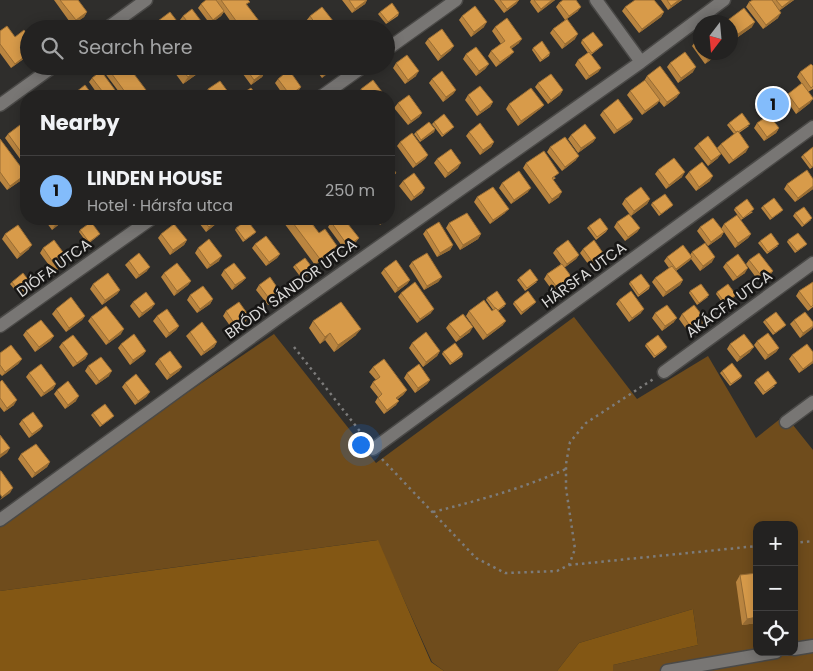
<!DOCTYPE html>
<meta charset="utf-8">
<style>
:root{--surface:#232221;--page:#2b2a2a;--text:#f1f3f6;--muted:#a3a4a5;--line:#403f3f;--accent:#83bcfb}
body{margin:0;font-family:Poppins,sans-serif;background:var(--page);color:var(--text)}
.controls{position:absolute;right:15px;bottom:15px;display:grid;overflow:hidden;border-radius:10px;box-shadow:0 2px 12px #0003}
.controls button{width:45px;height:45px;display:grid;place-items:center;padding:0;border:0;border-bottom:1px solid var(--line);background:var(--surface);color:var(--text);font:25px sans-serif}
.compass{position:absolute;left:693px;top:15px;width:45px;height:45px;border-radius:50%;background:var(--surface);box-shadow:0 2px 12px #0003;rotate:196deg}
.you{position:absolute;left:360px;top:444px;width:18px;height:18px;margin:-12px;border:4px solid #fff;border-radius:50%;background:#1a73e8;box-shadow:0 0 0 8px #1a73e833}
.badge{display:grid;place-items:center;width:32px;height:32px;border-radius:50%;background:var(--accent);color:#111;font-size:16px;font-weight:700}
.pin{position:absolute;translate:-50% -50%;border:2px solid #fff;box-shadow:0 1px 5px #0006}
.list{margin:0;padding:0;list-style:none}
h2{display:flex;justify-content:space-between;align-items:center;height:65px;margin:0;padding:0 20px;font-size:21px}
h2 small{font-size:16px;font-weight:400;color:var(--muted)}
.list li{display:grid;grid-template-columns:32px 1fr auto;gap:15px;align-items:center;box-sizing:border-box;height:70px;padding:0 20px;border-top:1px solid var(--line)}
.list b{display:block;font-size:19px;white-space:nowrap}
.list p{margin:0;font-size:16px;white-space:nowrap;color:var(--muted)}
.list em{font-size:16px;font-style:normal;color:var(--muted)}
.icon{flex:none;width:28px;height:28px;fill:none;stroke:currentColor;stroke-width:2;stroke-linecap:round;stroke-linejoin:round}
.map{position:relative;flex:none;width:813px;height:671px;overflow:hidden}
.search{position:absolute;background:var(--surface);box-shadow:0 2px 12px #0003;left:20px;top:20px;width:375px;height:55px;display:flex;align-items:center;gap:12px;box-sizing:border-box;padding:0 18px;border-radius:28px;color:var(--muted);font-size:19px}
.panel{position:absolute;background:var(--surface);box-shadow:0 2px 12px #0003;left:20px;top:90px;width:375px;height:135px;border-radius:20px}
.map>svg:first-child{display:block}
.green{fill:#6f4c1c;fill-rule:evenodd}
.forest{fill:#835714}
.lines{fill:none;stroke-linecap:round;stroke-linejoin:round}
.street-casing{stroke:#4a4947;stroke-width:15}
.path{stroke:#7d7c7b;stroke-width:2.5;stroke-dasharray:2.5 4;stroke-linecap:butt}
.street{stroke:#787674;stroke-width:12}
.wall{fill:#ba8540}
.shaded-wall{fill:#976c34}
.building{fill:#d89b4a;stroke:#976c34}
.labels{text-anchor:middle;stroke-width:5;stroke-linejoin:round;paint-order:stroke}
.street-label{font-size:15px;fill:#dad9d8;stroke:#171615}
</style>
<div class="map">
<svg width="813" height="671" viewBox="0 0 813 671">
<rect width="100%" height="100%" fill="#2f2e2c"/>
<!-- green -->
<path class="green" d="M574 317 637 399 708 356 756 438 785 415 813 450V671H613V665L698 645 693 609 579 643 557 671H444L432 662 377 540 0 591V519L274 334 376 463ZM757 525H794V652H757Z"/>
<!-- forest -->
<path class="forest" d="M378 540 431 662 444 671H0V591Z
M693 609 698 645 613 665V671H554H557L579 643Z"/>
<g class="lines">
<defs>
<path id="street" d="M596 0 641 62
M106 29 146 0
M386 50 456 0
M322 96 364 66
M0 105 54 66
M0 326 151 219
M664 372 813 263
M786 422 813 402
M373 449 813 127
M0 520 278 318 641 62 724 0
M794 649 813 646
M667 671 776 652"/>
</defs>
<!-- street casing -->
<use href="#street" class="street-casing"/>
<!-- path -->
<path class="path" d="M294 347 366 439
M382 459 476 558 505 573 557 571 569 565 575 549 566 488V464L570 442 586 423 655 378
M433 512C480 500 521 489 566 469
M794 543 813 541
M569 565 757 546"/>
<!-- street -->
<use href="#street" class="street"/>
</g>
<!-- wall -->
<path class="wall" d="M54 0H78L87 12 84 17 72 25Z
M206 0H248L247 5 265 29H236L224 12 221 16 210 24 198 8 201 4Z
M342 0H367L365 4 352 13Z
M494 0H519L516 4 504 13Z
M531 0H555L538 13 530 2Z
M661 0H682L668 10Z
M753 0H794L779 11 778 18 763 29 746 7 749 2Z
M559 3 578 11 567 19 575 39 562 49 550 33 553 29 565 20 556 7Z
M625 7 664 12 661 17 639 33 622 11Z
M380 12 399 13 398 16 386 24 378 14Z
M183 16 207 29H186L180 20Z
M310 16 334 29H312L306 21Z
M462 16 484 27 471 37 459 20Z
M728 20 752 27 735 39 730 32V22H726Z
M495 27 519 43 511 49 510 56 496 67 488 56 491 51 501 44 492 31Z
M0 31 29 55 11 68 0 53Z
M700 37V52H721L705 64 692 46 695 42Z
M428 39 451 50 438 61 425 43Z
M582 40 603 45 601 47 591 55 601 68 598 72 586 80 575 65 578 60 588 53 581 43Z
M533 48 550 53 549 56 540 62 532 50Z
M466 54 489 64 485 69 476 76 463 59Z
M396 63 416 76 405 84 393 68Z
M670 63 693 72 678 83 667 67Z
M102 66H128L148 96H122L101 68Z
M140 66H156L146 74Z
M170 66H201L197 74 183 84Z
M243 66H261L265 72 262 77 251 85 240 70Z
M313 66H335L333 69 322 78Z
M813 66V89L808 92 810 103 796 114 787 101 784 105 772 114 762 102 765 97 785 98 788 94 802 84 797 77 800 72Z
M647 76 677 97 664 107 659 101 657 104 642 115 627 95 630 91 644 81Z
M92 78 116 96H99L89 82Z
M278 79 301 87 298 91 292 96H284L275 83Z
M432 79 456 90 453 94 443 102 429 83Z
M538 83 563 90 560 95 548 104 535 87Z
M208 89 231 96H206L205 94Z
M361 89 385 96H360L358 94Z
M468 95 493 102 490 107 477 116 465 100Z
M398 103 422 113 419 117 408 125 394 108Z
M509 104 544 105 540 109 518 126 506 109Z
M603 111 633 119 630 123 614 134 600 115Z
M434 122 452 129 442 137 432 124Z
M729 123 749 126 739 133 746 152 729 164 717 148 721 144 734 134 727 125Z
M757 123 779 128 776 133 764 141 754 128Z
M26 126V167L5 138 8 134Z
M435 129 434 132 420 142 414 134 416 132Z
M469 132 494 142 491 147 480 155 466 136Z
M571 135 596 138 593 142 578 153 568 139Z
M0 139 26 174 23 179 7 190 0 181Z
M400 142 428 155 425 159 413 168 397 146Z
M698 144 718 158 708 166 694 148Z
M550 147 576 160 562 171 547 152Z
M813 147V167L810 169 801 157 803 155Z
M437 159 458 168 445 178 434 163Z
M526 163 556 178 553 180 559 197 549 204 523 168Z
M658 170 682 177 666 189 655 174Z
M689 172 710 181 696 191 685 177Z
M813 179V189L795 202 784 189 787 184Z
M403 181 425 188 422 193 411 201 399 186Z
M502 183 528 192 511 204 499 188Z
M477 197 505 213 490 224 474 202Z
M625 199H650L647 204 631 216 622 204Z
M652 203 673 205 671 207 659 216 651 205Z
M763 206 781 212 770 220 761 208Z
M735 208 753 212 741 220 734 210Z
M795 213 811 220 802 227 793 216Z
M44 219H65L63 221 52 230Z
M118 219H125L120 222Z
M196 219H220L217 223 206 232Z
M287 219H311L310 220 332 253 315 265 284 223Z
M375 219H388L380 225Z
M331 222 359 238 355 243 345 250 328 227Z
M617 222 640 228 637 232 625 241 614 227Z
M449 223 481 234 478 239 460 250 446 228Z
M724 224 751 234 748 238 735 248 724 232 721 237 708 246 697 231 700 227 721 229Z
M589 226 608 229 606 232 596 240 587 228Z
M236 228 256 232 254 234 243 242 235 230Z
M80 230 98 236 88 244 79 232Z
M426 230 453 245 450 250 437 257 423 234Z
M5 234 29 249 17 259 2 239Z
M161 234 187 240 184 245 170 255 158 238Z
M788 240 807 244 805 246 795 253 787 242Z
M760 241 778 246 767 254 758 243Z
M255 244 280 254 277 258 266 266 252 248Z
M43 248 68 259 65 264 54 272 40 253Z
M198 248 219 261 207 269 195 253Z
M556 249 579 255 576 259 564 268 570 283 555 294 544 279 547 274 561 264 553 253Z
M583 249 605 256 602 260 591 268 580 253Z
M692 252 712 262 700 271 691 259 689 261 676 271 683 280 680 285 663 297 652 282 655 278 669 268 664 261 667 257 690 255Z
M749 260 773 271 770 275 760 283 746 264Z
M129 261 147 271 136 279 125 265Z
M412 262 442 277 438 282 424 290 409 266Z
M726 263 745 273 733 281 723 267Z
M295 265 312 272 302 279 293 267Z
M384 269 410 280 407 284 395 293 381 273Z
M224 270 246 278 242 282 232 290 221 275Z
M164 273 191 281 188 285 174 296 161 277Z
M519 278 537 282 525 291 517 280Z
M12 282 31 288 20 296 10 284Z
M630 282 650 286 649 289 638 297 629 284Z
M813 282V307L808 311 796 296 799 291Z
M93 284 120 290 117 294 102 305 90 289Z
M259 285 278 298 268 305 256 290Z
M690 291 708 297 697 305 689 293Z
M717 292 736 295 734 297 724 305 716 294Z
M401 293 431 313 417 323 398 297Z
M190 295 213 299 210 304 197 313 187 300Z
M487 298 505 306 498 311 503 325 483 340 466 316 469 311H492L493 310 486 300Z
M619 300 641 313 629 322 616 304Z
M133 302 152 308 139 318 130 306Z
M514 302H536L534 304 521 315 513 304Z
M56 309 85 316 82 320 66 332 52 314Z
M226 311 246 321 233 330 223 316Z
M655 313 674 322 662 331 652 318Z
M682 314 705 319 702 324 689 333 679 319Z
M157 316 179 326 176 330 166 338 153 321Z
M91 317 121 334 106 345 88 321Z
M765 320 786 325 784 327 773 335 763 322Z
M794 320 813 322V327L800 338 790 324Z
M313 321 356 335 334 352 325 340 320 344 309 328Z
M449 324 470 332 456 342 446 328Z
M26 331 54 336 50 341 35 352 23 335Z
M190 332 217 342 214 347 201 356 186 336Z
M757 341 779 348 776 352 765 360 754 345Z
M62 343 88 354 85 359 73 367 59 347Z
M412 343 440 351 437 356 423 367 409 348Z
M121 344 146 351 143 355 130 365 118 348Z
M646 344 667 347 666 349 654 358 645 346Z
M730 344 750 352 737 362 727 349Z
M443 352 463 354 462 357 450 365 442 354Z
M813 352V363L799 373 789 359 792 355Z
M0 353 22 359 18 364 2 376 0 374Z
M159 359 182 367 179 371 167 380 155 364Z
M88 366 109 376 96 385 85 371Z
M373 367 407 390 403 395 398 399 396 405 384 414 375 402 378 397 370 387 373 382 376 380 369 372Z
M722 371 742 376 741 378 730 386 720 373Z
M29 373 56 384 53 389 41 397 26 377Z
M407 373 430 380 427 384 415 393 404 378Z
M756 380 775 386 763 395 754 383Z
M0 382 14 405 4 412 0 407Z
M125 383 150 392 146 397 135 405 122 387Z
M57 390 76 401 65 409 54 394Z
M93 413 112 418 100 427 91 415Z
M22 420 43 426 40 430 29 438 19 424Z
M21 454 50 462 47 467 32 478 18 459Z
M740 575 757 623 742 625 736 582Z"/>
<!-- shaded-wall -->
<path class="shaded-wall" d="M367 0 365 4 352 13 355 9Z
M519 0 516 4 504 13 507 9Z
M552 0H555L538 13 541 9Z
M679 0H682L668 10 671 6Z
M791 0H794L778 11 782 7Z
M581 7 578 11 565 20 569 16Z
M224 11 221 16 210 24 213 20Z
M87 12 84 17 72 25 76 20Z
M664 12 661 17 639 33 642 29Z
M781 13 778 18 763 29 766 25Z
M487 22 484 27 471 37 474 32Z
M755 22 752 27 735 39 738 34Z
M578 34 575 39 562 49 565 44Z
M522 39 519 43 507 52 510 47Z
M454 46 451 50 438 61 441 56Z
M514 52 510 56 496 67 500 62Z
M718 52H721L705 64 708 60Z
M29 53V55L11 68 15 64Z
M489 64 485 69 476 76 479 71Z
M153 66H156L146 74 149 69Z
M334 66H335L333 69 322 78 325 73Z
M201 67 197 74 183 84 188 77Z
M696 67 693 72 678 83 681 78Z
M601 68 598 72 586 80 589 76Z
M419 71 416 76 405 84 408 80Z
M265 72 262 77 251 85 254 80Z
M301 87 298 91 292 96H290Z
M456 90 453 94 443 102 446 97Z
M563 90 560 95 548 104 551 100Z
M680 93 677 97 664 107 667 102Z
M813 99 810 103 796 114 799 109Z
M660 100 657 104 642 115 645 111Z
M787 101 784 105 772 114 775 110Z
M493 102 490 107 477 116 480 112Z
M544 105 540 109 518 126 521 121Z
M422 113 419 117 408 125 411 121Z
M633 119 630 123 614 134 617 130Z
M779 128 776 133 764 141 767 137Z
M435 129 434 132 420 142 421 140Z
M596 138 593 142 578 153 581 148Z
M494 142 491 147 480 155 483 150Z
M749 147 746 152 729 164 733 160Z
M721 154 718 158 708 166 711 161Z
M428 155 425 159 413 168 416 164Z
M579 156 576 160 562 171 565 167Z
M461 163 458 168 445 178 448 173Z
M685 172 682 177 666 189 669 185Z
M396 173 393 177 389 181V178Z
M26 174 23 179 7 190 10 186Z
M713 176 710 181 696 191 699 187Z
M813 186V189L795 202 798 198Z
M425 188 422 193 411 201 414 197Z
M531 188 528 192 511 204 514 200Z
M562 192 559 197 549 204 552 199Z
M650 199 647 204 631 216 634 211Z
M509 209 505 213 490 224 493 220Z
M64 219H65L63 221 52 230 55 225Z
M220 219 217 223 206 232 209 227Z
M640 228 637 232 625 241 628 237Z
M724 232 721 237 708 246 711 242Z
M481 234 478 239 460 250 463 245Z
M751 234 748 238 735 248 738 243Z
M359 238 355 243 345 250 348 246Z
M187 240 184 245 170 255 173 250Z
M32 245 29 249 17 259 20 254Z
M453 245 450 250 437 257 440 253Z
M337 246 332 253 315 265 320 259Z
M280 254 277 258 266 266 269 262Z
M579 255 576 259 564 268 567 264Z
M222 256 219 261 207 269 210 265Z
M605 256 602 260 591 268 594 264Z
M692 257 689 261 673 273 676 269Z
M715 257 712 262 700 271 703 266Z
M68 259 65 264 54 272 57 268Z
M150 267 147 271 136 279 139 275Z
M748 268 745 273 733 281 737 277Z
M773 271 770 275 760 283 763 278Z
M442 277 438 282 424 290 427 286Z
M246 278 242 282 232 290 235 285Z
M573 279 570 283 555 294 559 290Z
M410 280 407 284 395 293 398 288Z
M683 280 680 285 663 297 666 292Z
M191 281 188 285 174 296 177 291Z
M120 290 117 294 102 305 105 300Z
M281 293 278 298 268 305 271 301Z
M213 299 210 304 197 313 200 309Z
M536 302 534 304 521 315 522 312Z
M155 304 152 308 139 318 142 313Z
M434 309 431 313 417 323 420 319Z
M644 309 641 313 629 322 632 318Z
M85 316 82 320 66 332 69 328Z
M249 316 246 321 233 330 236 326Z
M677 318 674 322 662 331 665 326Z
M705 319 702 324 689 333 692 329Z
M506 321 503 325 483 340 487 335Z
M179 326 176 330 166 338 169 333Z
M813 326 812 329 800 338 803 333Z
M473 327 470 332 456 342 460 337Z
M124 329 121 334 106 345 109 341Z
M361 329 356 335 334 352 338 345Z
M330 333 325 340 320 344 325 337Z
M54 336 50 341 35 352 39 347Z
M217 342 214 347 201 356 204 352Z
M754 347 750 352 737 362 740 357Z
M779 348 776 352 765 360 768 355Z
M146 351 143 355 130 365 133 360Z
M440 351 437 356 423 367 426 362Z
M88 354 85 359 73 367 77 363Z
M22 359 18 364 2 376 5 372Z
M813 361V363L799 373 803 369Z
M182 367 179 371 167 380 170 375Z
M112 371 109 376 96 385 99 381Z
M430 380 427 384 415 393 418 388Z
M56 384 53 389 41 397 44 393Z
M407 390 403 395 393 402 396 398Z
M150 392 146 397 135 405 138 401Z
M79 396 76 401 65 409 68 405Z
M17 400 14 405 4 412 7 408Z
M399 401 396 405 384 414 387 410Z
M43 426 40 430 29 438 32 434Z
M10 448 7 453 0 458V455Z
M50 462 47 467 32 478 35 473Z
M13 488 10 493 0 500 2 497Z
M757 617V623L742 625 747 619Z"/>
<!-- building -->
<path class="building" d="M60 0H78L87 12 76 20Z
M206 0H216L224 11 213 20 201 4Z
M221 0H248L250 2 246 4 265 29H242Z
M349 0H367L355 9Z
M500 0H519L507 9Z
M534 0H552L541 9Z
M563 0H576L581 7 569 16 559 3Z
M635 0H654L664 12 642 29 625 7Z
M667 0H679L671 6Z
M753 0H772L781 13 766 25 749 2Z
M776 0H791L782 7Z
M392 3 399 13 388 22 380 12Z
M475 6 487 22 474 32 462 16Z
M322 7 337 26 333 29H319L310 16Z
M744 8 755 22 738 34 730 24V22L728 20Z
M192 9 207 29H193L183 16Z
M170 12 183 29H151L150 27Z
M507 18 522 39 510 47 514 52 500 62 491 51 505 41 495 27Z
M567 19 578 34 565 44 553 29Z
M7 26 15 37 24 30 29 36V53L15 64 0 44V31Z
M442 29 454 46 441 56 428 39Z
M593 32 603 45 592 53 582 40Z
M700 37V49L695 42Z
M542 41 550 53 542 60 533 48Z
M476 47 489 64 479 71 466 54Z
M589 52 601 68 589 76 578 60Z
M685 52 696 67 681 78 670 63Z
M703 52H718L708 60Z
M407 55 419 71 408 80 396 63Z
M811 64 813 66V86L811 88 800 72Z
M106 66H128L149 94 146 96H128Z
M147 66H153L149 69Z
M179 66H201V67L188 77Z
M244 66H261L265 72 254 80Z
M319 66H334L325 73Z
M660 66 680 93 667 102 647 76Z
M289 70 301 87 290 95 278 79Z
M101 71 118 94 114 96H106L92 78Z
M442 71 456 90 446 97 432 79Z
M551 74 563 90 551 100 538 83Z
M373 80 385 96H366L361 89Z
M645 80 660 100 645 111 630 91Z
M220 81 231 96H213L208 89Z
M802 83 813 98V99L799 109 788 94Z
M85 85 93 96H71Z
M480 86 493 102 480 112 468 95Z
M251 88 257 96H241L240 95Z
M531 88 544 105 521 121 509 104Z
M777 88 787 101 775 110 765 97Z
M409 95 422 113 411 121 398 103Z
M618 99 633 119 617 130 603 111Z
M742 113 750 124 738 132V131L736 132 729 123Z
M444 114 454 127 443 135 434 122Z
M769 115 779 128 767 137 757 123Z
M24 122 26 126V159L8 134Z
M429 122 435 129 421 140 416 132Z
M480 123 494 142 483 150 469 132Z
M585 124 596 138 581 148 571 135Z
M738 131 749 147 733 160 721 144Z
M412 133 428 155 416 164 400 142Z
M708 136 721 154 711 161 698 144Z
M565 137 579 156 565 167 550 147Z
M0 139 26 174 10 186 0 172Z
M813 147V166L812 167 803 155Z
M451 149 461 163 448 173 437 159Z
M544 151 559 173 552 178 562 192 552 199 526 163Z
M674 158 685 172 669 185 658 170Z
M702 162 713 176 699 187 689 172Z
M389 163 396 173 389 178Z
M807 170 813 179V186L798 198 787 184Z
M519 171 531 188 514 200 502 183Z
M414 173 425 188 414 197 403 181Z
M493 187 509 209 493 220 477 197Z
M641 187 650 199 634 211 625 199Z
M665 194 673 205 661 214 652 203Z
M774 198 783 210 772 218 763 206Z
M747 199 754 209 743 218 735 208Z
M804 207 812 218 804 225 795 213Z
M467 213 481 234 463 245 449 223Z
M629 214 640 228 628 237 617 222Z
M737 215 751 234 738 243 724 224Z
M600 218 608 229 597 237 589 226Z
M713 218 724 232 711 242 700 227Z
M50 219H64L55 225Z
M202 219H220L209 227Z
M290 219H310L309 220 319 233 325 229 337 246 320 259Z
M336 219H344L359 238 348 246 331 222Z
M378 219H387L381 223Z
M247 220 256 232 245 240 236 228Z
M91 222 100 234 89 242 80 230Z
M439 222 453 245 440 253 426 230Z
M174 224 187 240 173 250 161 234Z
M18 225 32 245 20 254 5 234Z
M771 233 779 244 768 252 760 241Z
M798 233 807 244 797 251 788 240Z
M266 236 280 254 269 262 255 244Z
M209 239 222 256 210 265 198 248Z
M54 240 68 259 57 268 43 248Z
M568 240 579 255 567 264 556 249Z
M594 240 605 256 594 264 583 249Z
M705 243 715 257 703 266 692 252Z
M683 245 692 257 676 269 667 257Z
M139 253 150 267 139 275 129 261Z
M427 253 442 277 427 286 412 262Z
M759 253 773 271 763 278 749 260Z
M738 254 748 268 737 277 726 263Z
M305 258 314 270 304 277 295 265Z
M396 260 410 280 398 288 384 269Z
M177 263 191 281 177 291 164 273Z
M234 263 246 278 235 285 224 270Z
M562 264 573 279 559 290 547 274Z
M672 266 683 280 666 292 655 278Z
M530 269 538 280 527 288 519 278Z
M23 273 33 286 21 294 12 282Z
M108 273 120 290 105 300 93 284Z
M641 274 650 286 639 295 630 282Z
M270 277 281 293 271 301 259 285Z
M415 282 434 309 420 319 401 293Z
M813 282V305L811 307 799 291Z
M701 284 709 295 699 303 690 291Z
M728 284 736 295 725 303 717 292Z
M203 286 213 299 200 309 190 295Z
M497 291 506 304 498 310 496 308H495L487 298Z
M528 291 536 302 522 312 514 302Z
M631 291 644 309 632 318 619 300Z
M146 292 155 304 142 313 133 302Z
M71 297 85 316 69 328 56 309Z
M484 300 492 311 496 308 506 321 487 335 469 311Z
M239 302 249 316 236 326 226 311Z
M341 302 361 329 338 345 330 333 325 337 313 321Z
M667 305 677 318 665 326 655 313Z
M694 305 705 319 692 329 682 314Z
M106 306 124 329 109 341 91 317Z
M167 309 179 326 169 333 157 316Z
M776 312 786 325 775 333 765 320Z
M805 312 813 322V326L803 333 794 320Z
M463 314 473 327 460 337 449 324Z
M41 320 54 336 39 347 26 331Z
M202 322 217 342 204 352 190 332Z
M426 332 440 351 426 362 412 343Z
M768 333 779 348 768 355 757 341Z
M134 334 146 351 133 360 121 344Z
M744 334 754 347 740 357 730 344Z
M73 335 88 354 77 363 62 343Z
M658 335 667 347 655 356 646 344Z
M455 343 463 354 452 363 443 352Z
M807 344 813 352V361L803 369 792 355Z
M11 345 22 359 5 372 0 365V353Z
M170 351 182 367 170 375 159 359Z
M101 357 112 371 99 381 88 366Z
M384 359 407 390 396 398 399 401 387 410 378 398 382 394 373 382 380 377 373 367Z
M732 363 742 376 731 384 722 371Z
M41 364 56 384 44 393 29 373Z
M419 364 430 380 418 388 407 373Z
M768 371 777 383 765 392 756 380Z
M136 374 150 392 138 401 125 383Z
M2 380 17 400 7 408 0 398V382Z
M68 381 79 396 68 405 57 390Z
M105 404 114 416 102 425 93 413Z
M33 412 43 426 32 434 22 420Z
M0 435 10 448 0 455Z
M36 444 50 462 35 473 21 454Z
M0 471H1L13 488 2 497 0 494Z
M757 573V617L747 619 740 575Z"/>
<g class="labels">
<!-- street labels -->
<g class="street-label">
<text transform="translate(54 268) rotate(-36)" y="5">DIÓFA UTCA</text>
<text transform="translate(584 275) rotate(-36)" y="5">HÁRSFA UTCA</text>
<text transform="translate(291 289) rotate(-36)" y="5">BRÓDY SÁNDOR UTCA</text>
<text transform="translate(729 304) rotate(-36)" y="5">AKÁCFA UTCA</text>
</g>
</g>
</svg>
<div class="controls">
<button>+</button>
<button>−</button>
<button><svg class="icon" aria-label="locate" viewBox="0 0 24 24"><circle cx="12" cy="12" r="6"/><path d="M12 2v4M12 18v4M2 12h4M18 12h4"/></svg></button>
</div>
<svg class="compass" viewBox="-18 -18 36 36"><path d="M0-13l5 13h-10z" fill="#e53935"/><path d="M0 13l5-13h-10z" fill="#a3a4a5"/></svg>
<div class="you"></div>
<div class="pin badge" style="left:773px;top:104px">1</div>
<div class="search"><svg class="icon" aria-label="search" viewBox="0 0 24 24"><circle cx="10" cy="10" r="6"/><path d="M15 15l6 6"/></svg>Search here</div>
<section class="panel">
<h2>Nearby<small></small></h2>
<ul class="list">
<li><span class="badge">1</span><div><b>LINDEN HOUSE</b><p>Hotel · Hársfa utca</p></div><em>250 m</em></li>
</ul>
</section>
</div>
